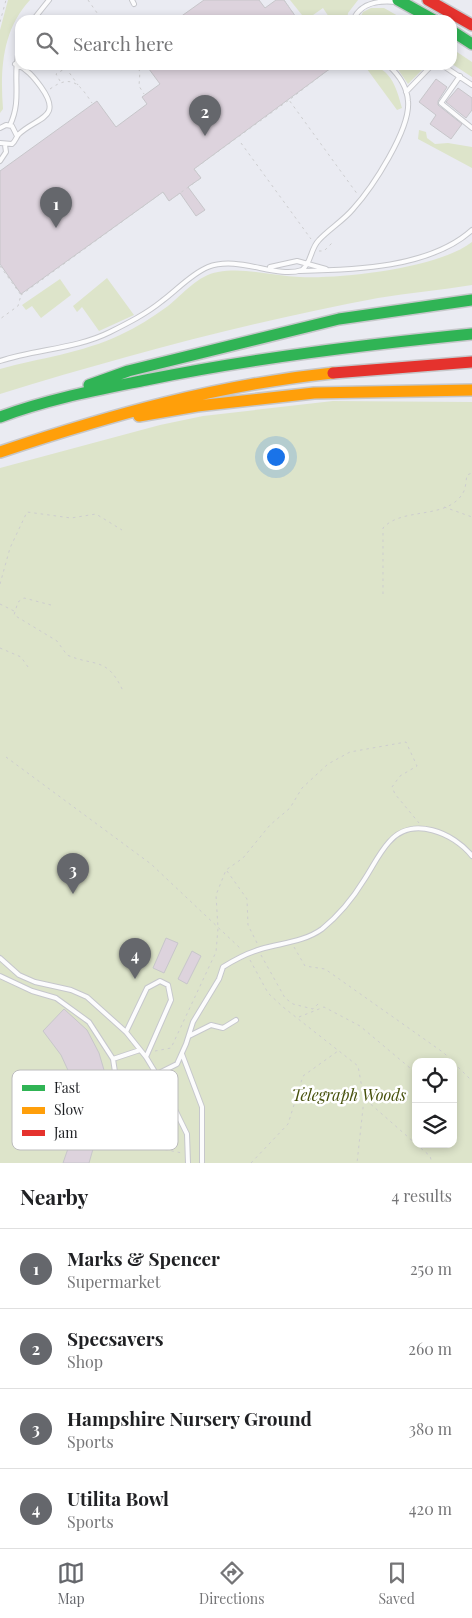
<!DOCTYPE html>
<style>
:root{--surface:#fff;--page:#f2f2f2;--text:#202124;--muted:#757577;--line:#e0e0e0;--accent:#65676c}
body{margin:0;font-family:"Playfair Display",serif;background:var(--page);color:var(--text)}
.controls{position:absolute;right:15px;bottom:15px;display:grid;overflow:hidden;border-radius:10px;box-shadow:0 2px 8px #0003}
.controls button{width:45px;height:45px;display:grid;place-items:center;padding:0;border:0;border-bottom:1px solid var(--line);background:var(--surface);color:var(--text);font:25px sans-serif}
.you{position:absolute;left:275px;top:456px;width:18px;height:18px;margin:-12px;border:4px solid #fff;border-radius:50%;background:#1a73e8;box-shadow:0 0 0 8px #1a73e833}
.badge{display:grid;place-items:center;width:32px;height:32px;border-radius:50%;background:var(--accent);color:#fff;font-size:16px;font-weight:700}
.pin{position:absolute;translate:-50% -41px;filter:drop-shadow(0 1px 2px #0008)}
.pin::after{content:'';position:absolute;top:26px;width:18px;height:15px;background:inherit;clip-path:polygon(0 0,100% 0,50% 100%)}
.list{margin:0;padding:0;list-style:none}
h2{display:flex;justify-content:space-between;align-items:center;height:65px;margin:0;padding:0 20px;font-size:21px}
h2 small{font-size:16px;font-weight:400;color:var(--muted)}
.list li{display:grid;grid-template-columns:32px 1fr auto;gap:15px;align-items:center;box-sizing:border-box;height:80px;padding:0 20px;border-top:1px solid var(--line)}
.list b{display:block;font-size:19px;white-space:nowrap}
.list p{margin:0;font-size:16px;white-space:nowrap;color:var(--muted)}
.list em{font-size:16px;font-style:normal;color:var(--muted)}
.icon{flex:none;width:28px;height:28px;fill:none;stroke:currentColor;stroke-width:2;stroke-linecap:round;stroke-linejoin:round}
.map{position:relative;flex:none;width:472px;height:1163px;overflow:hidden}
.search{position:absolute;background:var(--surface);box-shadow:0 2px 8px #0003;left:15px;right:15px;top:15px;height:55px;display:flex;align-items:center;gap:12px;box-sizing:border-box;padding:0 18px;border-radius:15px;color:var(--muted);font-size:19px}
.sheet{height:385px;background:var(--surface)}
nav{display:flex;justify-content:space-around;align-items:center;box-sizing:border-box;height:70px;border-top:1px solid var(--line);background:var(--surface);font-size:14px;color:var(--muted)}
nav a{display:grid;justify-items:center;gap:2px}
nav .on{color:var(--accent)}
.map>svg:first-child{display:block}
.green{fill:#dde4ca;fill-rule:evenodd}
.building{fill:#ddd3dd;stroke:#c7c6ca}
.lines{fill:none;stroke-linecap:round;stroke-linejoin:round}
.lane-casing{stroke:#c6c7cc;stroke-width:6}
.fast-casing{stroke:#c6c7ca;stroke-width:14}
.slow-casing{stroke:#c6c7ca;stroke-width:14}
.jam-casing{stroke:#c6c7ca;stroke-width:14}
.path{stroke:#cdcdcf;stroke-width:1;stroke-dasharray:2.5 4;stroke-linecap:butt}
.lane{stroke:#fcfcfd;stroke-width:4}
.fast{stroke:#30b455;stroke-width:11}
.slow{stroke:#ff9f0a;stroke-width:11}
.jam{stroke:#e5322d;stroke-width:11}
.labels{text-anchor:middle;stroke-width:5;stroke-linejoin:round;paint-order:stroke}
.park-label{font-size:16px;font-style:italic;fill:#47510c;stroke:#fff}
.key{fill:#fff;stroke:#bcbcbd;stroke-width:1}
.key-label{font-size:14px;fill:#1e2024}
</style>
<div class="map">
<svg width="472" height="1163" viewBox="0 0 472 1163">
<rect width="100%" height="100%" fill="#eaebf2"/>
<!-- green -->
<path class="green" d="M8 0H30C2 30 0 70 3 109L0 113V30Z
M290 0H358L348 13 347 20H331L323 8 306 20Z
M371 8H384L405 20H359L363 12Z
M454 50 472 62V77L452 64Z
M364 65C390 65 396 86 402 108L397 110Z
M395 65H427L408 84Z
M419 130 426 132 427 138 435 144 448 143 472 147V168L418 139Z
M472 242V285C441 290 409 293 378 298 250 322 124 356 0 394V369C40 358 82 353 120 335 137 327 153 317 168 306 183 294 198 275 218 272 245 267 273 276 300 277 343 279 439 268 472 242Z
M107 278 134 315 99 331 82 307 77 312 73 306Z
M60 279 71 295 41 318 32 306 26 310 22 305Z
M333 401 472 402V1163H0V468L160 425 203 416ZM416 1062H453V1144H416Z"/>
<!-- building -->
<path class="building" d="M204 0H259L265 8 276 0H284L298 20H176Z
M146 65H335L194 169 201 178 188 187 205 210 196 216 180 193 169 201 163 192 21 294 0 264V171L97 101 116 127 147 104 142 97 160 84Z
M436 79 447 87 438 101V105L462 124 451 139 430 124 436 115 419 102Z
M458 88 472 98V110L466 118 446 102Z
M166 938 178 943 164 973 153 968Z
M192 951 201 956 187 984 178 979Z
M64 1009 87 1030 99 1053 109 1087 114 1126 78 1125 77 1098 72 1079 61 1055 43 1031Z
M72 1137 95 1142 89 1163H63Z"/>
<g class="lines">
<defs>
<path id="lane" d="M132 0 134 4
M33 20 49 0
M353 20C361 2 379 0 397 2
M442 65 472 85
M460 76 441 103 472 128
M406 92 432 65
M10 125C23 98 11 76 20 47
M0 128 6 125 12 126 17 136
M0 143 12 144C15 142 16 138 18 135 36 117 64 119 41 87 33 76 27 69 15 64
M0 161 6 152 5 145
M270 267 297 261 326 269
M300 271C354 270 430 268 472 230
M0 361C36 349 76 349 110 332 128 323 146 314 162 301 177 290 191 274 208 267 239 255 276 279 302 270 312 262 310 249 319 240 329 229 343 221 353 209 372 188 411 129 408 101 407 86 398 74 388 65
M0 958 19 975 35 982 71 990 87 997 126 1032 146 1057 163 1085 187 1134 188 1163
M0 976 32 991 56 998 89 1022 113 1059 124 1130
M126 1032 147 988 160 981 168 985 171 1000 146 1057
M189 1036 211 1025 223 1028 236 1020
M182 1054 202 1107V1162
M113 1059 140 1050
M157 1074 177 1064 186 1044 193 1022 219 979 223 967C234 960 247 953 261 949 281 943 304 942 322 929 338 916 353 898 364 880 372 868 379 853 389 842 412 815 454 833 472 856"/>
<path id="fast" d="M398 0 434 20
M452 31 472 44
M89 385 128 371 339 319 472 300
M0 417C48 399 97 390 146 380 254 358 363 345 472 334"/>
<path id="slow" d="M139 416 197 406 314 393 472 390
M0 452C111 415 216 385 333 373"/>
<path id="jam" d="M428 0 472 25
M333 373 472 362"/>
</defs>
<!-- lane casing -->
<use href="#lane" class="lane-casing"/>
<!-- fast casing -->
<use href="#fast" class="fast-casing"/>
<!-- slow casing -->
<use href="#slow" class="slow-casing"/>
<!-- jam casing -->
<use href="#jam" class="jam-casing"/>
<!-- path -->
<path class="path" d="M88 0 102 20
M284 0 298 20
M0 22 6 0
M133 65 140 71 139 86 144 94
M330 65 332 67 289 100 358 195
M60 81 56 74 66 68 78 85
M50 89C72 73 80 85 92 103
M241 143 311 239
M319 251H324L332 243
M0 266 21 295 18 306 0 319
M21 295 163 192 169 201 201 178 194 169 289 100
M444 507 472 517
M0 584 10 548 27 512 71 518 96 514 122 530
M383 594V528C403 506 449 521 464 491 466 486 466 480 467 475L472 473
M0 604 14 611
M51 605 24 598 18 602 14 615 57 641 67 655C95 667 107 656 123 691
M0 648 21 657 28 667
M6 757 151 864 241 949
M227 871 247 899 248 925 257 943
M294 947 305 966 325 969 444 1053 472 1081
M261 955 285 998 293 1004 313 1009 319 1003
M250 960 268 993 283 1007 358 1066 364 1099 357 1163
M299 1017 324 1007 360 1026 410 1068
M155 1051 171 1048 216 952 218 928 216 895 226 870 243 858 270 825 290 808 302 788 328 764 350 752 406 742 417 766 400 776 392 787 395 794 419 823
M366 1100 416 1144
M114 1139 182 1153
M416 1144 430 1156 432 1163
M251 1163 288 1124 303 1076 338 1051"/>
<!-- lane -->
<use href="#lane" class="lane"/>
<!-- fast -->
<use href="#fast" class="fast"/>
<!-- slow -->
<use href="#slow" class="slow"/>
<!-- jam -->
<use href="#jam" class="jam"/>
</g>
<g class="labels">
<!-- park labels -->
<g class="park-label">
<text x="349" y="1101">Telegraph Woods</text>
</g>
</g>
<!-- legend -->
<rect x="12" y="1070" width="166" height="80" rx="8" class="key"/>
<rect x="22" y="1085" width="23" height="6" fill="#30b455"/>
<rect x="22" y="1107" width="23" height="7" fill="#ff9f0a"/>
<rect x="22" y="1130" width="23" height="6" fill="#e5322d"/>
<g class="key-label">
<text x="54" y="1093">Fast</text>
<text x="54" y="1115">Slow</text>
<text x="54" y="1138">Jam</text>
</g>
</svg>
<div class="controls">
<button><svg class="icon" aria-label="locate" viewBox="0 0 24 24"><circle cx="12" cy="12" r="6"/><path d="M12 2v4M12 18v4M2 12h4M18 12h4"/></svg></button>
<button><svg class="icon" aria-label="layers" viewBox="0 0 24 24"><path d="M12 4l9 5-9 5-9-5zM3 14l9 5 9-5"/></svg></button>
</div>
<div class="you"></div>
<div class="pin badge" style="left:56px;top:228px">1</div>
<div class="pin badge" style="left:205px;top:136px">2</div>
<div class="pin badge" style="left:73px;top:894px">3</div>
<div class="pin badge" style="left:135px;top:979px">4</div>
<div class="search"><svg class="icon" aria-label="search" viewBox="0 0 24 24"><circle cx="10" cy="10" r="6"/><path d="M15 15l6 6"/></svg>Search here</div>
</div>
<section class="sheet">
<h2>Nearby<small>4 results</small></h2>
<ul class="list">
<li><span class="badge">1</span><div><b>Marks &amp; Spencer</b><p>Supermarket</p></div><em>250 m</em></li>
<li><span class="badge">2</span><div><b>Specsavers</b><p>Shop</p></div><em>260 m</em></li>
<li><span class="badge">3</span><div><b>Hampshire Nursery Ground</b><p>Sports</p></div><em>380 m</em></li>
<li><span class="badge">4</span><div><b>Utilita Bowl</b><p>Sports</p></div><em>420 m</em></li>
</ul>
</section>
<nav>
<a class="on"><svg class="icon" aria-label="map" viewBox="0 0 24 24"><path d="M3 6l6-2 6 2 6-2v14l-6 2-6-2-6 2zM9 4v14M15 6v14"/></svg>Map</a>
<a><svg class="icon" aria-label="directions" viewBox="0 0 24 24"><path d="M12 3l9 9-9 9-9-9zM9 14v-3h6M13 9l2 2-2 2"/></svg>Directions</a>
<a><svg class="icon" aria-label="saved" viewBox="0 0 24 24"><path d="M7 4h10v16l-5-4-5 4z"/></svg>Saved</a>
</nav>
